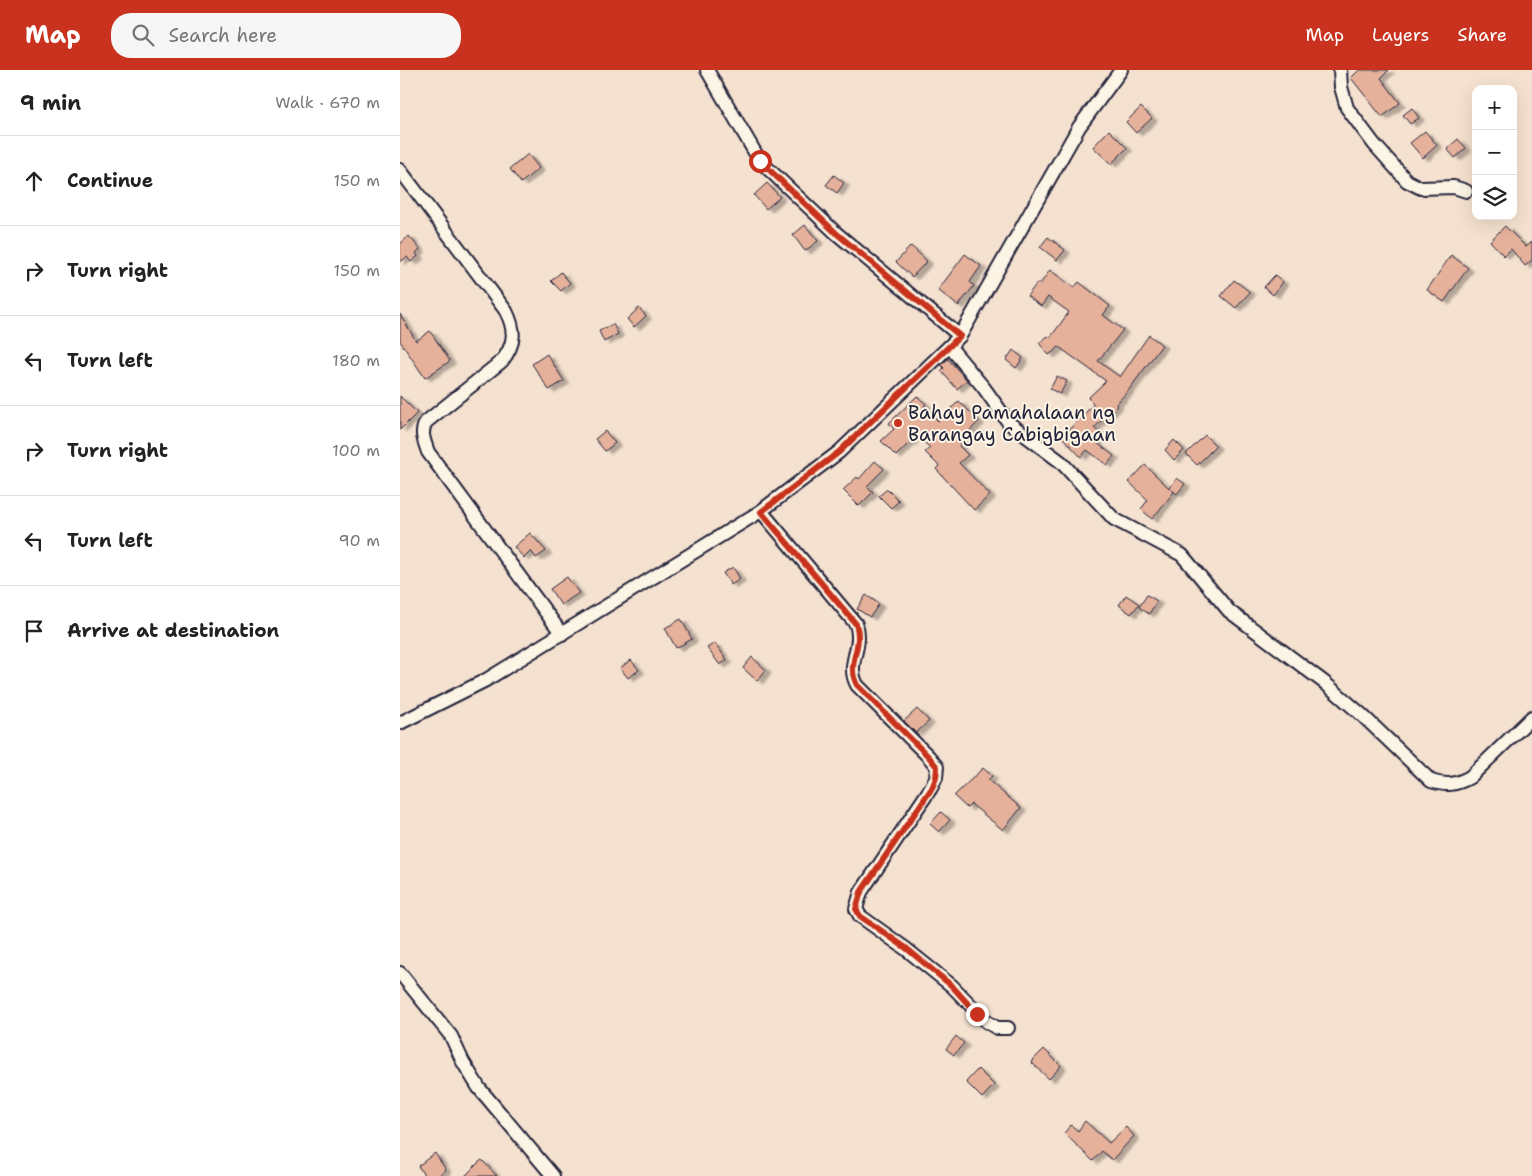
<!DOCTYPE html>
<meta charset="utf-8">
<style>
:root{--surface:#fff;--page:#f6f6f6;--text:#222;--muted:#767676;--line:#e0e0e0;--accent:#c8321e}
body{margin:0;font-family:"Shantell Sans",sans-serif;background:var(--page);color:var(--text)}
.controls{position:absolute;right:15px;top:15px;display:grid;overflow:hidden;border-radius:10px;box-shadow:0 5px 20px #0002}
.controls button{width:45px;height:45px;display:grid;place-items:center;padding:0;border:0;border-bottom:1px solid var(--line);background:var(--surface);color:var(--text);font:25px sans-serif}
.stop{position:absolute;width:15px;height:15px;margin:-11px;border:4px solid #c8321e;border-radius:50%;background:#fff}
.stop.end{background:#c8321e;border-color:#fff;box-shadow:0 1px 5px #0008}
.list{margin:0;padding:0;list-style:none}
h2{display:flex;justify-content:space-between;align-items:center;height:65px;margin:0;padding:0 20px;font-size:21px}
h2 small{font-size:16px;font-weight:400;color:var(--muted)}
.list li{display:grid;grid-template-columns:32px 1fr auto;gap:15px;align-items:center;box-sizing:border-box;height:90px;padding:0 20px;border-top:1px solid var(--line)}
.list b{display:block;font-size:19px;white-space:nowrap}
.list em{font-size:16px;font-style:normal;color:var(--muted)}
.icon{flex:none;width:28px;height:28px;fill:none;stroke:currentColor;stroke-width:2;stroke-linecap:round;stroke-linejoin:round}
.map{position:relative;flex:none;width:1132px;height:1106px;overflow:hidden}
header{display:flex;align-items:center;gap:30px;box-sizing:border-box;height:70px;padding:0 25px;background:var(--accent);color:#fff}
header strong{font-size:24px}
nav{display:flex;gap:28px;margin-inline-start:auto;font-size:18px}
.search{width:350px;height:45px;background:var(--page);display:flex;align-items:center;gap:12px;box-sizing:border-box;padding:0 18px;border-radius:20px;color:var(--muted);font-size:19px}
main{display:flex}
aside{flex:1;background:var(--surface)}
.map>svg:first-child{display:block}
.building{fill:#e6b19b;stroke:#22223b;filter:url(#shadow)}
.lines{fill:none;stroke-linecap:round;stroke-linejoin:round}
.minor-casing{stroke:#22223b;stroke-width:16}
.minor{stroke:#fcf5e5;stroke-width:12}
.route{stroke:#c8321e;stroke-width:6}
.poi-dot{fill:#c8321e;stroke:#fcf5e5;stroke-width:2}
.labels{text-anchor:middle;stroke-width:4;stroke-linejoin:round;paint-order:stroke}
.poi-label{font-size:19px;fill:#22223b;stroke:#fcf5e5;text-anchor:start}
</style>
<header>
<strong>Map</strong>
<div class="search"><svg class="icon" aria-label="search" viewBox="0 0 24 24"><circle cx="10" cy="10" r="6"/><path d="M15 15l6 6"/></svg>Search here</div>
<nav><a>Map</a><a>Layers</a><a>Share</a></nav>
</header>
<main>
<aside>
<h2>9 min<small>Walk · 670 m</small></h2>
<ul class="list">
<li><svg class="icon" aria-label="ahead" viewBox="0 0 24 24"><path d="M12 20V5M6 11l6-6 6 6"/></svg><div><b>Continue</b></div><em>150 m</em></li>
<li><svg class="icon" aria-label="right" viewBox="0 0 24 24"><path d="M7 20v-9h11M14 6l5 5-5 5"/></svg><div><b>Turn right</b></div><em>150 m</em></li>
<li><svg class="icon" aria-label="left" viewBox="0 0 24 24"><path d="M17 20v-9H6M10 6l-5 5 5 5"/></svg><div><b>Turn left</b></div><em>180 m</em></li>
<li><svg class="icon" aria-label="right" viewBox="0 0 24 24"><path d="M7 20v-9h11M14 6l5 5-5 5"/></svg><div><b>Turn right</b></div><em>100 m</em></li>
<li><svg class="icon" aria-label="left" viewBox="0 0 24 24"><path d="M17 20v-9H6M10 6l-5 5 5 5"/></svg><div><b>Turn left</b></div><em>90 m</em></li>
<li><svg class="icon" aria-label="arrive" viewBox="0 0 24 24"><path d="M6 21V4h12l-3 4 3 4H6"/></svg><div><b>Arrive at destination</b></div></li>
</ul>
</aside>
<div class="map">
<svg width="1132" height="1106" viewBox="0 0 1132 1106">
<defs>
<filter id="shadow"><feDropShadow dx="5.5" dy="3" stdDeviation="1" flood-color="#0004"/></filter>
</defs>
<rect width="100%" height="100%" fill="#f5e1cf"/>
<filter id="ink" filterUnits="userSpaceOnUse"><feTurbulence type="fractalNoise" baseFrequency=".02" numOctaves="2"/><feDisplacementMap in="SourceGraphic" scale="10" xChannelSelector="R" yChannelSelector="G"/><feConvolveMatrix kernelMatrix="1 2 1 2 8 2 1 2 1" color-interpolation-filters="sRGB"/></filter>
<g filter="url(#ink)">
<!-- building -->
<path class="building" d="M959 0H989L981 8 1000 33 982 47 951 8Z
M741 37 752 48 736 63 726 52Z
M1012 38 1019 48 1010 54 1003 45Z
M709 60 727 78 711 94 693 77Z
M1025 61 1037 75 1023 88 1010 73Z
M1058 69 1066 78 1055 88 1047 79Z
M128 84 139 98 121 113 110 99Z
M434 105 444 113 437 123 426 115Z
M367 113 380 127 366 139 354 125Z
M405 155 418 171 405 181 393 165Z
M1105 156 1126 177 1132 172V190L1125 196 1111 179 1104 186 1090 171Z
M9 166 20 179 16 183 18 186 11 192 7 187 0 192V174Z
M648 167 665 180 657 190 640 177Z
M511 176 527 191 512 207 496 192Z
M565 184 581 196 570 212 574 216 558 236 538 220Z
M1051 185 1068 198 1044 232 1027 220Z
M650 200 674 218 679 212 710 236 703 245 723 260 698 291 720 307 749 265 762 275 728 321 716 334 717 336 694 358 702 365 696 372 714 386 707 395 687 380 681 387 662 367 694 334 688 328 706 311 659 277 649 285 639 273 648 266 650 268 669 242 648 227 641 236 627 226 638 212 640 214Z
M161 202 170 213 161 221 151 211Z
M875 205 883 212 873 225 864 217Z
M834 210 850 222 836 238 821 226Z
M239 238 246 246 234 257 227 249Z
M0 244 16 271 30 261 50 291 25 308 0 271Z
M213 254 218 264 204 272 199 261Z
M613 280 623 288 616 298 606 290Z
M147 284 164 311 149 320 132 294Z
M548 289 567 310 557 319 541 301 544 298 541 295Z
M657 306 667 311 660 324 650 319Z
M0 326 17 343 0 360Z
M517 326 526 334 524 336 538 351 559 331 579 351 559 372 561 374 559 376 568 385 559 393 590 425 574 440 536 399 539 396 525 382 530 378 517 365 496 386 481 371 494 359 489 353Z
M205 361 215 373 205 381 195 369Z
M805 365 816 376 797 395 786 384Z
M774 370 784 380 774 390 765 380Z
M475 391 484 399 467 416 473 422 459 436 443 420 457 407 459 409Z
M745 395 769 418 777 408 785 414 777 424 772 420 774 422 752 449 741 439 748 430 729 412Z
M487 419 499 431 491 438 479 426Z
M130 463 146 481 136 488 131 481 124 488 114 477Z
M333 497 340 509 331 515 323 503Z
M167 507 179 523 161 535 150 519Z
M466 525 479 534 470 547 457 539Z
M726 525 739 534 731 544 719 535Z
M747 525 757 531 749 544 739 537Z
M281 549 292 569 276 578 265 558Z
M315 573 327 590 320 595 307 578Z
M352 587 366 600 357 611 343 598Z
M231 590 239 600 228 608 220 598Z
M517 639 529 651 516 663 504 651Z
M583 698 592 706 588 710 621 738 603 760 571 734 567 738 554 726Z
M541 742 550 750 539 762 530 754Z
M556 966 564 973 554 985 546 979Z
M644 979 661 996 649 1009 631 992Z
M578 999 594 1015 582 1028 566 1012Z
M685 1051 709 1073 726 1057 734 1066 712 1090 702 1081 693 1091 664 1063 671 1055 678 1061Z
M35 1083 46 1100 38 1106H25L18 1096Z
M82 1090 97 1106H65L78 1093Z"/>
<g class="lines">
<defs>
<path id="minor" d="M307 0 360 91 436 163 560 266
M940 0 941 17 947 38 974 74 1007 111 1021 118 1054 117 1066 121
M0 100 106 241C116 261 115 274 102 291L26 352C20 363 24 370 28 382L162 564
M550 277 584 318 609 353 661 392 714 449 782 485 829 541 925 613 962 645 1031 711C1046 716 1056 715 1070 707L1132 647
M361 441 456 554C464 578 445 593 457 615L529 687 537 697 536 708 531 718 461 822 456 839 460 846 506 879 552 916 587 952 597 958H608
M0 653 86 610 361 441 439 382 560 266 679 57 721 0
M0 903 51 966 63 992 79 1018 153 1106"/>
</defs>
<!-- minor casing -->
<use href="#minor" class="minor-casing"/>
<!-- minor -->
<use href="#minor" class="minor"/>
</g>
</g>
<g class="lines" filter="url(#ink)">
<!-- route -->
<path class="route" d="M360 91 436 163 560 266 439 382 361 442 456 554C464 578 445 593 457 615L529 687 537 697 536 708 532 718 461 822 456 839 460 846 506 878 552 916 577 944"/>
</g>
<!-- markers -->
<circle class="poi-dot" cx="498" cy="353" r="5"/>
<g class="labels">
<!-- poi labels -->
<g class="poi-label">
<text x="508" y="349">Bahay Pamahalaan ng<tspan x="508" dy="22">Barangay Cabigbigaan</tspan></text>
</g>
</g>
</svg>
<div class="controls">
<button>+</button>
<button>−</button>
<button><svg class="icon" aria-label="layers" viewBox="0 0 24 24"><path d="M12 4l9 5-9 5-9-5zM3 14l9 5 9-5"/></svg></button>
</div>
<div class="stop" style="left:360px;top:91px"></div>
<div class="stop end" style="left:577px;top:944px"></div>
</div>
</main>
